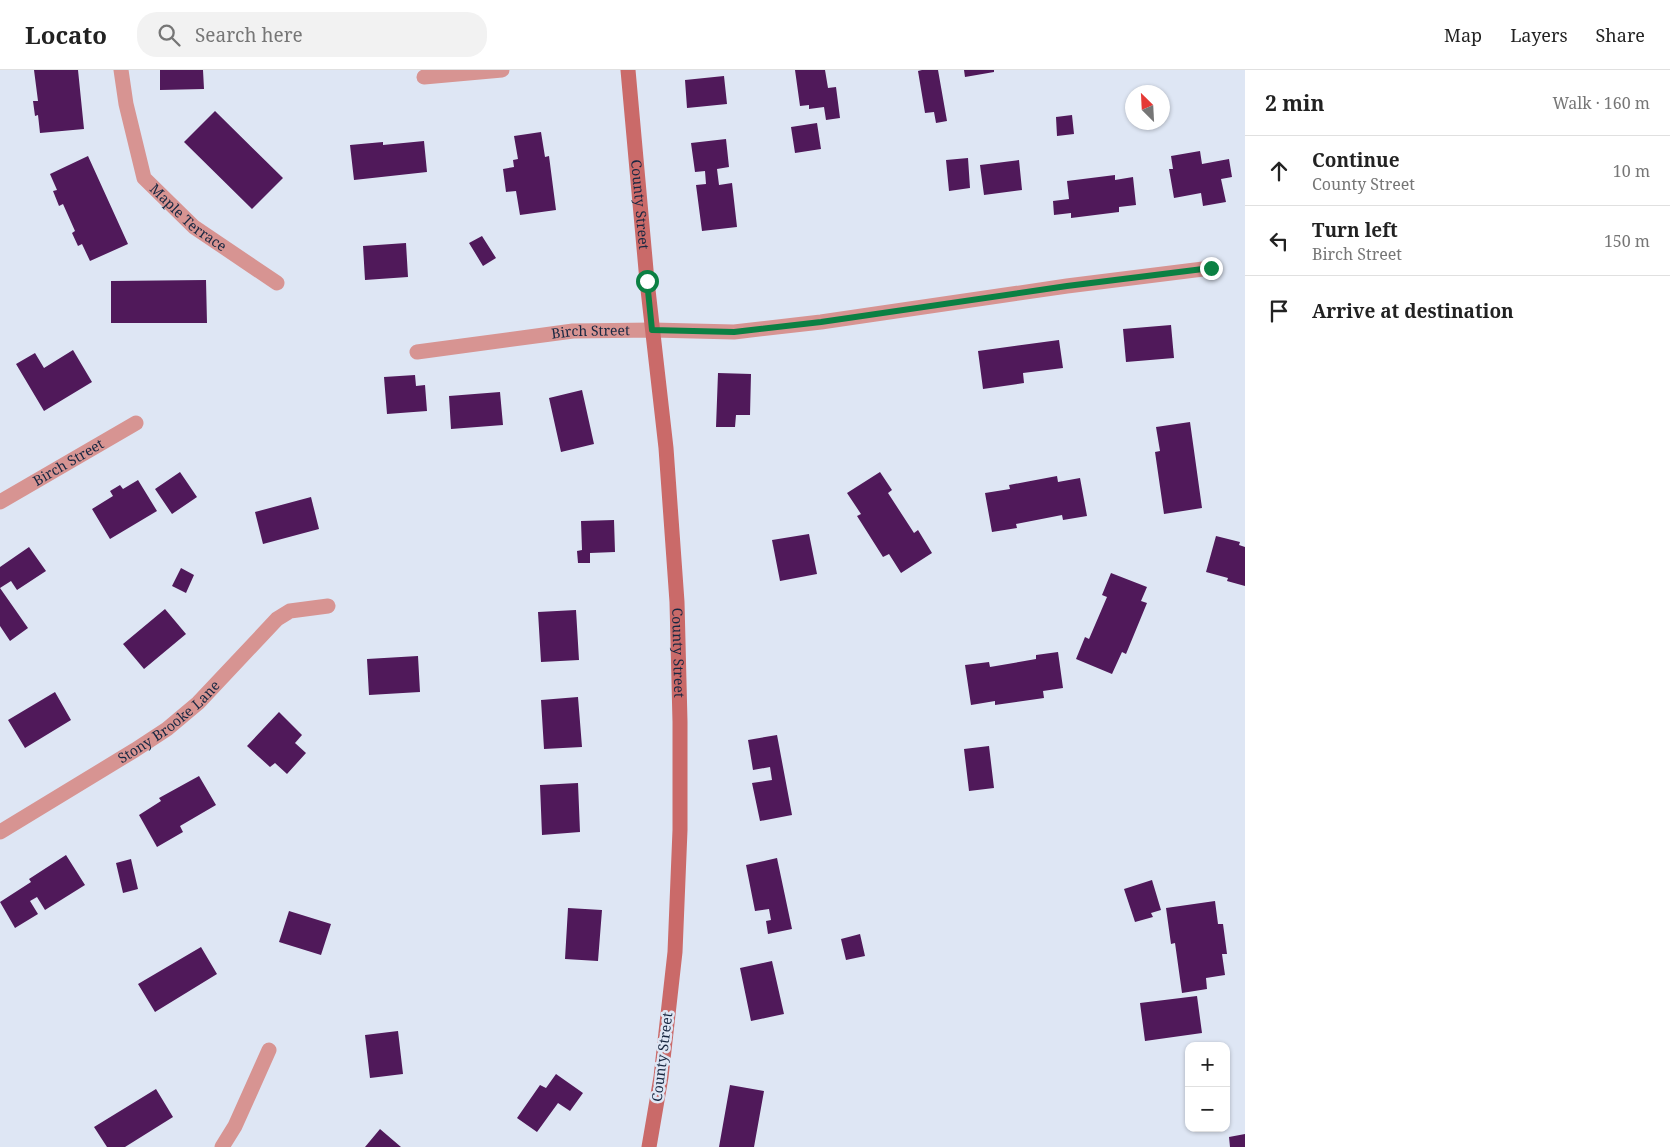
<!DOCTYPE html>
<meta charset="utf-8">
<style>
:root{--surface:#fff;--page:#f2f2f2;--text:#222;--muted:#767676;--line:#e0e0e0}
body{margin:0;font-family:"Noto Serif",serif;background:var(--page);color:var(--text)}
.controls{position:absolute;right:15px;bottom:15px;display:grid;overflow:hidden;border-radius:10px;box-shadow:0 1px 4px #0004}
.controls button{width:45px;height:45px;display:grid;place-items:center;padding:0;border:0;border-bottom:1px solid var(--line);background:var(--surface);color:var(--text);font:25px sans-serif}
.compass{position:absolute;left:1125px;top:15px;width:45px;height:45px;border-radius:50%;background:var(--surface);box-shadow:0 1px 4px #0004;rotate:336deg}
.stop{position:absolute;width:15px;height:15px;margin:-11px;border:4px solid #0b8043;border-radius:50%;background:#fff}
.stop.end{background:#0b8043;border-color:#fff;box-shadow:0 1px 5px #0008}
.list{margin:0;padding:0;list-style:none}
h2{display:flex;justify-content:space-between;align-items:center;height:65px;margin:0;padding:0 20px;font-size:21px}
h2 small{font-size:16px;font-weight:400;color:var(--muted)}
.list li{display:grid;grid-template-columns:32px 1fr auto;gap:15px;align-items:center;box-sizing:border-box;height:70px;padding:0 20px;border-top:1px solid var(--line)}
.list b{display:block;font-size:19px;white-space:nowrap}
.list p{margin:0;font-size:16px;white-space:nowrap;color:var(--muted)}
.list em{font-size:16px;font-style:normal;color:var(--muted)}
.icon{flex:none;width:28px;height:28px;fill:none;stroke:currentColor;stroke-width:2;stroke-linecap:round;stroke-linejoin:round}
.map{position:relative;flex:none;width:1245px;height:1077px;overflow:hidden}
header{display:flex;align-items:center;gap:30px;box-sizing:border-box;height:70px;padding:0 25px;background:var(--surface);border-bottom:1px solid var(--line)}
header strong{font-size:24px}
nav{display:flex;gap:28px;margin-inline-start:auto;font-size:18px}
.search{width:350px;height:45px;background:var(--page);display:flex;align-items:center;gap:12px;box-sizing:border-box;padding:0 18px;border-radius:20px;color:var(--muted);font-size:19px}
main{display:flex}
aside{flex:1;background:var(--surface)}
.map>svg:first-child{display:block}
.building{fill:#50195a}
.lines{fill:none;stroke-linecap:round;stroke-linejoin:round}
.street{stroke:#d79492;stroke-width:15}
.secondary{stroke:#ca6a69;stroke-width:15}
.route{stroke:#0b8043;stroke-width:6}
.labels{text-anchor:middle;stroke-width:5;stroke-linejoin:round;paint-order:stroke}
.street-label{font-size:14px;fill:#182741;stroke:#dee6f4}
</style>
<header>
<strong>Locato</strong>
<div class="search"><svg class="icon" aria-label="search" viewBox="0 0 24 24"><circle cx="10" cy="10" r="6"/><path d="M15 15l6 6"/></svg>Search here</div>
<nav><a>Map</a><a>Layers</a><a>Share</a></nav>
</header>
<main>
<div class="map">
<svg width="1245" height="1077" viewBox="0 0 1245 1077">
<rect width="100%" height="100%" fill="#dee6f4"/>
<!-- building -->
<path class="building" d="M34 0H78L84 59 40 63 38 45 35 46 33 31H38Z
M160 0H203L204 19 160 20Z
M795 0H825L828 18 836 17 840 48 826 50 824 37 809 39V35L800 36Z
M922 0H938L947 51 936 53 934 42 925 43 918 1Z
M964 0H994V2L965 7Z
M724 6 727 34 687 38 685 10Z
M215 41 283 108 252 139 184 72Z
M1072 45 1074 64 1057 66 1056 47Z
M817 53 821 79 795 83 791 57Z
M541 62 545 87 549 86 556 140 520 145 516 121 506 122 503 99 514 97 513 90 518 89 514 66Z
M726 69 729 97 717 99 719 115 732 113 737 157 702 161 696 115 706 114 705 101 695 102 691 73Z
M424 71 427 102 354 110 350 75 383 72V75Z
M1200 81 1202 94 1229 89 1232 107 1221 109 1226 132 1203 136 1201 123 1174 128 1169 99H1173L1171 86Z
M88 86 128 174 90 191 82 174 78 176 72 163 75 161 63 134 59 136 53 121 57 120 50 104Z
M968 88 970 118 949 121 946 90Z
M1019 90 1022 120 984 125 980 95Z
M1115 105V110L1133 107 1136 135 1119 137V142L1071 148V143L1054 145 1053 131 1069 129 1067 111Z
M482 166 496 188 483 196 469 173Z
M406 173 408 207 365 210 363 176Z
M206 210 207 253H111V211Z
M1171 255 1174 288 1126 292 1123 259Z
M1059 270 1063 298 1023 303 1024 313 983 319 978 281Z
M73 280 92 312 44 341 16 294 35 283 44 298Z
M718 303 751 304 750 345H736L735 357H716Z
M415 305 416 316 425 315 427 341 387 344 384 307Z
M582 320 594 374 561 382 549 328Z
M500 322 503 355 451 359 449 326Z
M1190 352 1202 438 1164 444 1155 382 1160 381 1156 357Z
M180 402 197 427 172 444 155 419Z
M880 402 892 420 888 423 914 463 918 460 932 483 901 503 889 484 883 487 857 446 861 444 847 423Z
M1057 406 1058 412 1080 408 1087 446 1063 450 1062 445 1016 454 1017 458 992 462 985 423 1010 419 1009 415Z
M138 410 157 441 110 469 92 439 113 426 110 421 120 415 123 419Z
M311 427 319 459 263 474 255 442Z
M614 450 615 482 590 483V493H578L577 481 582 480 581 451Z
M809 464 817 504 780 511 772 470Z
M1216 466 1240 472 1239 475 1245 477V516L1227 511 1228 508 1206 502Z
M29 477 46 501 17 520 11 511 0 518 28 558 10 571 0 556V497Z
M181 498 194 505 186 523 172 516Z
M1111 503 1147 517 1141 531 1147 533 1126 584 1122 582 1112 604 1076 589 1085 567 1089 569 1107 527 1102 525Z
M165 539 186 564 144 599 123 574Z
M576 540 579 590 541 592 538 542Z
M1058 582 1063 618 1043 621 1044 628 995 635V631L971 635 965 595 989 592 990 597 1036 589V585Z
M418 586 420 622 369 625 367 589Z
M55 622 71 650 25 678 8 650Z
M578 627 582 677 544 679 541 630Z
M279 642 302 665 295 673 306 683 287 704 275 693 270 697 247 676Z
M777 665 792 745 760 751 752 713 772 710 770 697 753 700 748 670Z
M989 676 994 718 969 721 964 679Z
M199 706 216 735 180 756 183 762 157 777 139 745 161 731 159 728Z
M578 713 580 762 542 765 540 715Z
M66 785 85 815 45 840 37 827 30 831 38 844 15 858 0 832 31 812 29 809Z
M777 788 792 859 768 864 766 851 771 850 769 839 755 841 746 795Z
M131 789 138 819 123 823 116 793Z
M1152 810 1161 840 1151 843 1153 847 1135 852 1124 819Z
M1215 831 1218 854H1223L1227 884H1222L1225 905 1206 908 1207 919 1182 923 1175 873 1171 874 1166 838Z
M568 838 602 840 598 891 565 889Z
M289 841 331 854 321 885 279 872Z
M860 864 865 886 846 890 841 869Z
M201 877 217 904 155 942 138 914Z
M772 891 784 944 751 951 740 898Z
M1197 926 1202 963 1145 971 1140 933Z
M398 961 403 1004 370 1008 365 965Z
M556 1004 583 1023 570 1041 558 1033 537 1062 517 1048 540 1015 546 1018Z
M730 1015 764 1021 754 1077H719Z
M156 1019 173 1047 125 1077H107L94 1057Z
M380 1059 401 1077H365Z
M1245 1064V1077H1230L1229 1067Z"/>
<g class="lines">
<!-- street -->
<g class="street">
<path id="s1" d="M121 0 126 34 144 108 194 157 277 213"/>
<path d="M424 7 502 0"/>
<path id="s2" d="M417 282 573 261 653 260 734 262 821 252 1067 216 1211 198"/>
<path id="s3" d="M0 432 136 353"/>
<path id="s4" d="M0 762 135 680 167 659 198 633 277 549 290 541 328 536"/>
<path d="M222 1077 235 1056 269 980"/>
</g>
<!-- secondary -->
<path class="secondary" id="s5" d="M628 0 647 211 666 378 677 532 680 652V760L675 882 661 1007 649 1077"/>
</g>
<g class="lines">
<!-- route -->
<path class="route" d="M647 211 652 260 734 262 821 252 1067 216 1211 198"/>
</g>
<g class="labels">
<!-- street labels -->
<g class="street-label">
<text dy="5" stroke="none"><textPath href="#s5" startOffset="135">County Street</textPath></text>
<text dy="5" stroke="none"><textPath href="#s1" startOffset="170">Maple Terrace</textPath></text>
<text dy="5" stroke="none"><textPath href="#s2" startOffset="175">Birch Street</textPath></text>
<text dy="5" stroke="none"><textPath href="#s3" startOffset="79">Birch Street</textPath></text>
<text dy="5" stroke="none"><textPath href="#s5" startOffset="585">County Street</textPath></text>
<text dy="5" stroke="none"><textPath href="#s4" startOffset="202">Stony Brooke Lane</textPath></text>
<text transform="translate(662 987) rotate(-83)" y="5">County Street</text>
</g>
</g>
</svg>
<div class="controls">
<button>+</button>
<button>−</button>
</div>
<svg class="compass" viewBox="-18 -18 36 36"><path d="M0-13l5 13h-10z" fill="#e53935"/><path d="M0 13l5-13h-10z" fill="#767676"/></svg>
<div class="stop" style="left:647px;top:211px"></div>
<div class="stop end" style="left:1211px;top:198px"></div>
</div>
<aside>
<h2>2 min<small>Walk · 160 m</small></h2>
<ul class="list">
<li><svg class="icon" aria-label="ahead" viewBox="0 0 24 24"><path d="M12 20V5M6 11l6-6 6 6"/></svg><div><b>Continue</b><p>County Street</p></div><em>10 m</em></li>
<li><svg class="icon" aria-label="left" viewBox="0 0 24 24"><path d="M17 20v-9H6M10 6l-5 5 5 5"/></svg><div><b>Turn left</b><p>Birch Street</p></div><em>150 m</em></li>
<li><svg class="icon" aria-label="arrive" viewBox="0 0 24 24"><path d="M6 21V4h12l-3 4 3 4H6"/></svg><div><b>Arrive at destination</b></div></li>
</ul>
</aside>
</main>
